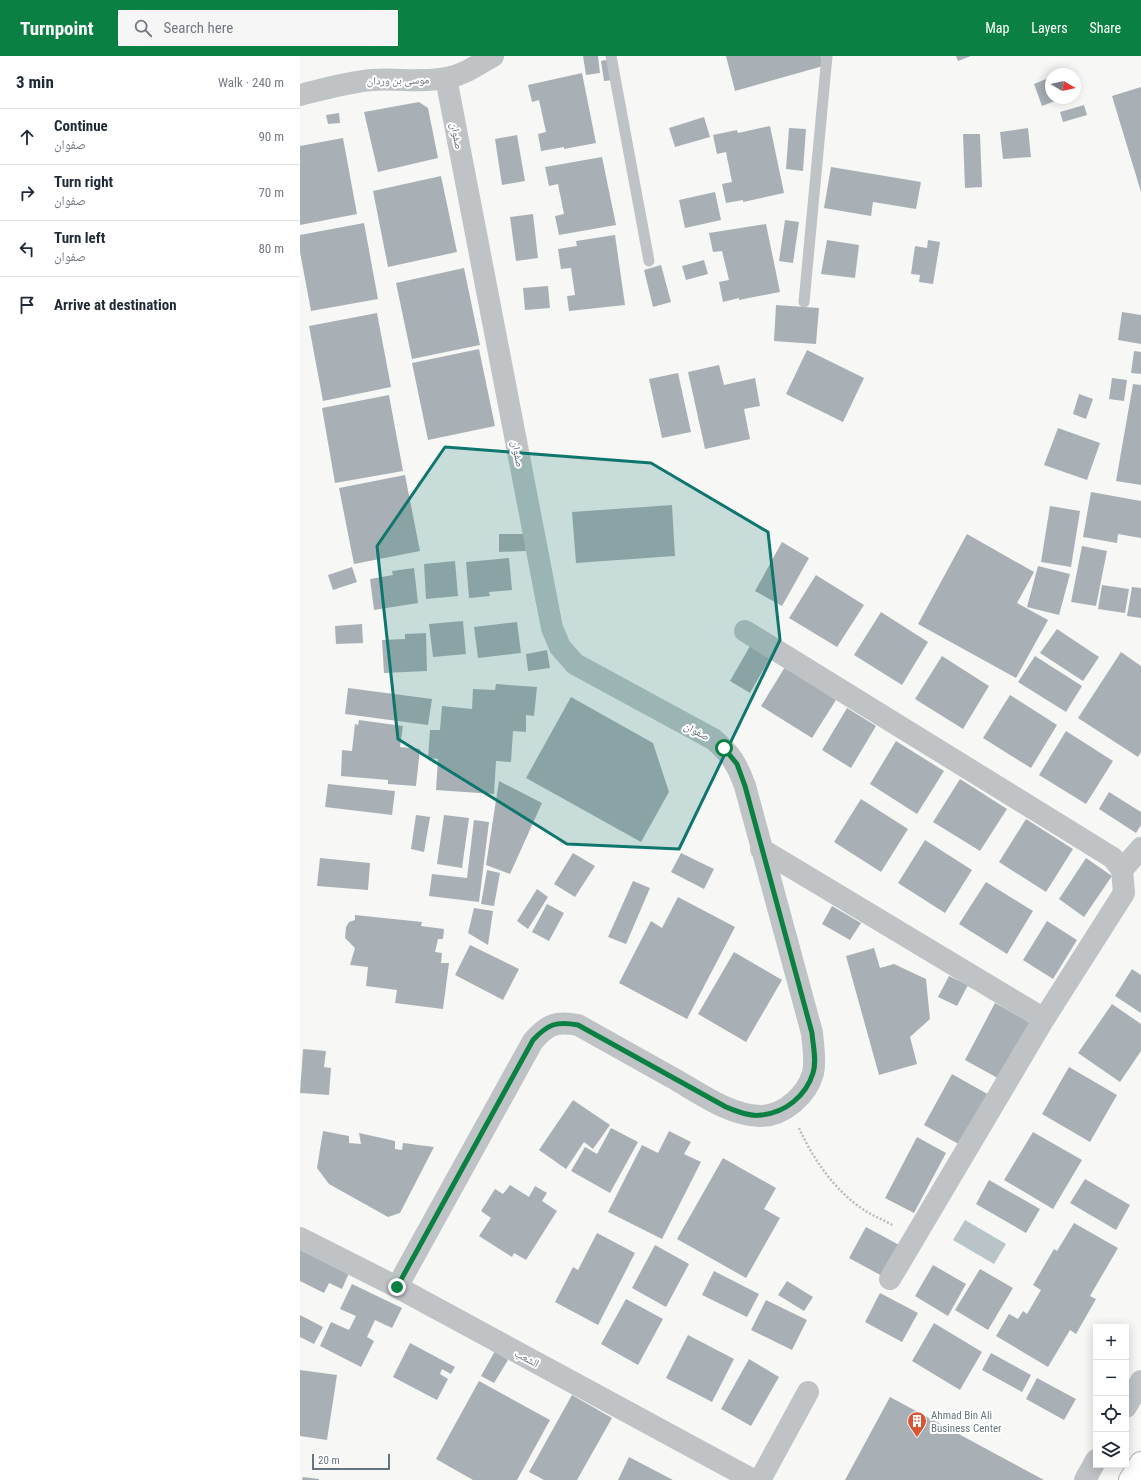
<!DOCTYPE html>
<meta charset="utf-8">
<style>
:root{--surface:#fff;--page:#f6f6f7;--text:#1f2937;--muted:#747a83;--line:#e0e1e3;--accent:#0b8043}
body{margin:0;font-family:"Roboto Condensed","Noto Naskh Arabic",sans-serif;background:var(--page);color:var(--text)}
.controls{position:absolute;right:12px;bottom:12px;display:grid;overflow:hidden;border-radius:0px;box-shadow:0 2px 10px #0003}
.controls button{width:36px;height:36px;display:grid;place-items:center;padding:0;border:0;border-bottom:1px solid var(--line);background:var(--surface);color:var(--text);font:20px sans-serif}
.compass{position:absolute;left:745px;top:12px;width:36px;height:36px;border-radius:50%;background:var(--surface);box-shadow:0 2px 10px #0003;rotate:99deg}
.scale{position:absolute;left:12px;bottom:10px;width:78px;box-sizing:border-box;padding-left:4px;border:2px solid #65747e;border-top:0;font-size:11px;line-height:14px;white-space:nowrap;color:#65747e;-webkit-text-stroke:3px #fff;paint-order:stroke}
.stop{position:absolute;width:12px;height:12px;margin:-9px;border:3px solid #0b8043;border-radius:50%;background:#fff}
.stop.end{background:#0b8043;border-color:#fff;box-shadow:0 1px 4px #0008}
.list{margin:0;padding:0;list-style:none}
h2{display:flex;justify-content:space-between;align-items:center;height:52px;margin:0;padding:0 16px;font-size:17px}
h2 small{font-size:13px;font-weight:400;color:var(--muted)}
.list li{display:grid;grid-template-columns:26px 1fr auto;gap:12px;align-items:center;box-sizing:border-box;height:56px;padding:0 16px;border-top:1px solid var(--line)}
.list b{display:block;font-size:15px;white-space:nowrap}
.list p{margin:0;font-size:13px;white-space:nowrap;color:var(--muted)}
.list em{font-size:13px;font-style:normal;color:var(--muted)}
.icon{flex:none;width:22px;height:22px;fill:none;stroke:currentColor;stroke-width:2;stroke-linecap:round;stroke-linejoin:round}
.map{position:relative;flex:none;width:841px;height:1424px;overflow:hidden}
header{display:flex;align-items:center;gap:24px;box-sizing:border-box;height:56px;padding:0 20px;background:var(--accent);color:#fff}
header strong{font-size:19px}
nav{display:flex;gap:22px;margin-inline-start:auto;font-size:14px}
.search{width:280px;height:36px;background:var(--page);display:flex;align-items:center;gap:10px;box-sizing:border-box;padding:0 14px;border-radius:0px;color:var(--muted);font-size:15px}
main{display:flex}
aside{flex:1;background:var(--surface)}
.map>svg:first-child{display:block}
.water{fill:#b8c4c8}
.building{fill:#a9b0b5}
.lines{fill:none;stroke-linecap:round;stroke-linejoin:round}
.trunk-casing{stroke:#b2b6b9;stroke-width:24}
.path{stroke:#b9bcbe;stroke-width:2.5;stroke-dasharray:2 2;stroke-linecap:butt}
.service{stroke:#bfc3c6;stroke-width:11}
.minor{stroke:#bfc3c6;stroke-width:22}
.trunk{stroke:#fff;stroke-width:22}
.route{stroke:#0b8043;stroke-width:5}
.marked{fill:#0f766e;fill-opacity:0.2;stroke:#0f766e;stroke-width:3;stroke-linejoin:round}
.labels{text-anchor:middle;stroke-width:4;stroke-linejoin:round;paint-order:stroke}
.street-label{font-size:11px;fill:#65747e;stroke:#fff}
.poi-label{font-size:11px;fill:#65747e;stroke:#fff;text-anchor:start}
</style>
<header>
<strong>Turnpoint</strong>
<div class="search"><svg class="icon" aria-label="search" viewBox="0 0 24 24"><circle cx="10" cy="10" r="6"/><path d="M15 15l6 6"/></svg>Search here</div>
<nav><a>Map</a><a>Layers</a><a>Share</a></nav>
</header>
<main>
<aside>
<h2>3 min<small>Walk · 240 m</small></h2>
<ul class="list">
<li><svg class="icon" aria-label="ahead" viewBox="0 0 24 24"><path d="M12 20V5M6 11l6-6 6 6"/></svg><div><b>Continue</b><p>صفوان</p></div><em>90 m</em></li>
<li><svg class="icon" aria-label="right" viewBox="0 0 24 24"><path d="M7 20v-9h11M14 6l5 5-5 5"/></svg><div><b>Turn right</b><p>صفوان</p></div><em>70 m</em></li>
<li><svg class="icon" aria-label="left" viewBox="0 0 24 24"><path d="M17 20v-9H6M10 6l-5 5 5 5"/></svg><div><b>Turn left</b><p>صفوان</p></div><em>80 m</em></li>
<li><svg class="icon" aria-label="arrive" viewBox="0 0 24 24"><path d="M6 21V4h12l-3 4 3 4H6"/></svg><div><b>Arrive at destination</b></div></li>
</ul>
</aside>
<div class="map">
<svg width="841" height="1424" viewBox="0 0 841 1424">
<rect width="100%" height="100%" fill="#f7f7f5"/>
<!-- water -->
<path class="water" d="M665 1164 706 1188 694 1208 653 1184Z"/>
<!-- building -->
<path class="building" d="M283 0H298L300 17 286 19Z
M426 0H521L523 10 435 35Z
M656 0H671L658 5Z
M311 3 314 24 304 25 301 5Z
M282 17 296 87 264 93V91L241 95 238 78 246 76 239 44 232 46 228 29Z
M751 21V42H763L742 50 734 28Z
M841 31V136L812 40Z
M119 46 128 52 138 102 78 116 64 56Z
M784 49 787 59 763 66 760 56Z
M39 57 40 67 28 68 26 59Z
M404 61 410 81 375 91 369 72Z
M470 70 484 137 443 146V144L426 147 422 128 432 126 426 96 417 98 413 79 437 74 438 77Z
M489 72 506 73 503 115 486 113Z
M728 72 731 101 703 103 700 76Z
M663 78H680L682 131 665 132Z
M217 79 225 125 202 129 195 83Z
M43 82 57 158 0 169V90Z
M302 101 316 169 259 179 255 160 264 158 258 128 249 130 245 111Z
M531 111 621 126 616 153 573 146 571 160 524 152Z
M141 120 157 196 88 211 73 135Z
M415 136 421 164 385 172 379 144Z
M233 158 238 202 216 205 210 161Z
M485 164 499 166 493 207 479 205Z
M64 167 78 243 11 255 0 196V179Z
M466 168 480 236 439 244V242L423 246 419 226 429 224 422 195 413 196 409 177Z
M315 179 325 249 269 255 267 240 275 239 271 212 261 213 258 193 277 190 276 185Z
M527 184 559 189 555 222 521 218Z
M628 184 640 186 633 228 619 226 620 219 611 218 615 190 627 192Z
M404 204 408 218 386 224 382 210Z
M361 209 371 246 353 251 344 214Z
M164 212 180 289 112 303 96 227Z
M248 230 250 252 225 254 223 232Z
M476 249 519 252 516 288 474 285Z
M822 256 841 259V288L818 284Z
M77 257 91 331 23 345 9 270Z
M179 293 195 370 128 384 112 307Z
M507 294 564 322 543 366 486 338Z
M834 295 841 296V318L831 317Z
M419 309 424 329 455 322 460 350 444 353 450 383 405 393 388 316Z
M378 317 391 376 362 382 349 323Z
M812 322 827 324 824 345 809 343Z
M833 328 841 329V429L816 425Z
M779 338 793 343 786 363 773 358Z
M89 339 103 415 35 427 22 352Z
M758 372 800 387 787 424 744 409Z
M105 419 120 495 54 508 39 432Z
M791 436 841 445V482L818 478 817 487 783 481Z
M372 449 375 500 276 507 272 456Z
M750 450 780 455 771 511 741 506Z
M199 478H225L226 495 199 496Z
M667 478 734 516 717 547 748 564 716 622 618 568Z
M482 486 509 502 482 550 455 535Z
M782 490 807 495 796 550 771 546Z
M209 502 212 534 189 536 190 540 169 542 166 506Z
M155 505 158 540 126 543 124 508Z
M738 510 770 518 759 559 727 551Z
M52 511 57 526 33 534 28 519Z
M114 512 118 547 74 554 70 523 93 519 92 515Z
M516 519 564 549 537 591 489 562Z
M802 529 829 533 825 557 798 553Z
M832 531 841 532V562L827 560Z
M581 556 628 586 602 629 554 599Z
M163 565 166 598 133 601 129 568Z
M217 566 221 597 178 602 174 571Z
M62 568 63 587 36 588 35 570Z
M757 573 799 601 783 625 740 597Z
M126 577 127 615 84 617 82 584 105 583V578Z
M450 590 470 602 450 637 430 625Z
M247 594 250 612 228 615 226 598Z
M821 596 841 610V696L838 701 778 662Z
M642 600 689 630 663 673 615 643Z
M735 600 782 630 766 656 718 626Z
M485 611 536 644 512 682 461 650Z
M196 628 237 631 234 660 226 659V676L213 675 211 706 196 705 194 738 136 734 138 703 128 702 130 674H140L142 650 172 653 173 633 195 634Z
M48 632 132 643 128 669 45 658Z
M710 639 757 669 731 712 683 682Z
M271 641 353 687 369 736 341 786 226 722Z
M547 652 576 670 551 712 522 694Z
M59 664 103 670 100 691 120 693 116 730 88 728V724L41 720 42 694 52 695 55 668 58 669Z
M766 675 813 705 786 748 739 719Z
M596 685 644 715 617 758 570 728Z
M660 723 707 753 680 795 633 766Z
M199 725 242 747 210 818 186 809Z
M28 728 95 735 92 759 25 751Z
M809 736 841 756V769L836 777 799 753Z
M561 743 608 773 581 816 534 786Z
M116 759 130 761 124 796 111 793Z
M144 759 169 762 162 812 137 808Z
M726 763 773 793 746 836 699 806Z
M174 764 189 766 179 846 129 840 132 818 167 822Z
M625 784 672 814 645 857 598 827Z
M273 797 295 810 275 841 254 828Z
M381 797 414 813 404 833 371 816Z
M20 802 70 807 68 834 17 830Z
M786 802 812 820 784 861 759 843Z
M187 814 200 817 194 850 181 848Z
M333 825 350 832 326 888 308 881Z
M686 826 733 855 707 898 659 868Z
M237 833 248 841 228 873 217 865Z
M378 841 435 871 387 963 319 927 351 865 362 872Z
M247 848 264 857 249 885 232 876Z
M532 850 561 867 550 884 522 868Z
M174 852 193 855 188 889 168 877Z
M55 859 122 866 121 870 144 873 143 883H138L135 896 142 897 141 907H149L143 953 95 947 97 934 66 930 68 911 50 909 55 892 45 882 46 871 49 866 55 864Z
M747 865 777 884 753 923 723 904Z
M170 889 219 913 203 944 155 919Z
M574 892 580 912 594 908 626 923 630 963 610 981 617 1008 579 1019 546 900Z
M434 896 482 924 446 986 398 958Z
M832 913 841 919V957L815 940Z
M649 920 668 929 657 950 638 941Z
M695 947 733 968 703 1025 665 1004Z
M812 948 841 968V995L820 1026 778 997Z
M3 993 26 995 24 1011 31 1012 29 1039 0 1037Z
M769 1011 817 1039 790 1086 742 1058Z
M652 1018 691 1040 664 1091 624 1069Z
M273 1044 310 1069 293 1093 284 1086 266 1113 239 1094Z
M311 1072 338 1086 310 1137 271 1115 285 1091 297 1098Z
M23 1075 49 1080V1087L61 1088 59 1077 95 1085V1093L102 1094 103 1087 134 1091 100 1157 88 1161 29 1128 17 1112Z
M369 1075 391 1086 384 1098 401 1106 362 1183 308 1156 342 1089 358 1097Z
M733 1076 782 1104 753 1153 704 1124Z
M617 1081 646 1097 614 1157 585 1142Z
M423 1102 476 1132 464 1153 480 1162 446 1222 377 1183Z
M785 1123 830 1149 816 1174 770 1147Z
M689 1124 740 1153 726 1177 676 1148Z
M210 1129 229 1141 235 1130 247 1137 242 1145 257 1155 226 1204 214 1197 212 1201 179 1180 191 1162 181 1155 195 1133 203 1138Z
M774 1167 818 1192 790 1240 796 1243 776 1278 770 1274 748 1311 696 1280 709 1258 718 1263 723 1255 727 1258 741 1234 733 1229 754 1193 757 1195Z
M566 1171 601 1190 584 1221 549 1202Z
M297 1177 335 1197 298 1269 255 1246 273 1211 278 1214Z
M355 1189 389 1208 366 1251 332 1232Z
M0 1193 49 1217 42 1233 29 1227 24 1237 0 1225Z
M633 1209 666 1228 648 1260 615 1240Z
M680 1213 713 1232 688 1274 655 1254Z
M414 1215 459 1238 447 1261 402 1239Z
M487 1225 513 1241 504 1255 478 1239Z
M52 1228 102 1252 92 1272 75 1264 67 1281 74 1285 61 1311 20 1290 31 1266 49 1274 56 1260 40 1253Z
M580 1237 618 1257 602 1286 565 1266Z
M326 1243 363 1263 338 1309 301 1288Z
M466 1244 507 1264 492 1294 451 1274Z
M0 1259 23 1271 14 1288 0 1281Z
M634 1267 682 1296 660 1334 612 1305Z
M388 1279 434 1303 412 1346 366 1322Z
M110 1287 155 1311 151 1318 142 1313 140 1318 148 1323 137 1344 93 1321Z
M195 1295 208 1304 194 1327 181 1320Z
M691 1297 731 1319 722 1336 682 1314Z
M449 1303 479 1321 451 1370 421 1353Z
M0 1314 37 1319 27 1384 0 1380Z
M737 1322 776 1343 764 1364 726 1343Z
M179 1325 250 1364 217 1424H173L136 1403Z
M272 1339 312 1362 277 1424H244L229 1416Z
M590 1341 744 1424H545Z
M329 1401 373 1424H318Z
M3 1421 19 1423V1424H2Z"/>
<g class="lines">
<defs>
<path id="trunk" d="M830 1424 841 1407"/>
</defs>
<!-- trunk casing -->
<use href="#trunk" class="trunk-casing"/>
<!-- path -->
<path class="path" d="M499 1072C513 1103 535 1135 564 1154 573 1160 584 1164 594 1170"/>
<!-- service -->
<path class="service" d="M311 0 349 205
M504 246 527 0"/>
<!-- minor -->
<path class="minor" d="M0 39C24 33 48 26 72 24 96 22 122 27 146 22 163 19 178 9 193 0
M445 575 813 802 822 814 824 837 744 963
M461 793 744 963 590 1223
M822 814 841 792
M0 1182 97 1231 453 1424
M97 1231 233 985C248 968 256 965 278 969 309 986 340 1004 371 1021 398 1036 428 1059 460 1060 484 1060 507 1039 513 1017 516 1004 513 990 512 977L445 730C437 708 431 698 413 683L275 608 260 591 252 572 146 22
M826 1351 841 1325
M460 1424 508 1336
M785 1424 796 1404"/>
<!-- trunk -->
<use href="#trunk" class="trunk"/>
</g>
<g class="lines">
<!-- route -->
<path class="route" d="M97 1231 233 984C248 968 256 965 278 969L426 1051C436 1055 450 1061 461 1059 485 1057 506 1040 513 1017 517 1005 513 990 512 977L445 730 437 708 424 692"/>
</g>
<!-- marked area -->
<path class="marked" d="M145 391 351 407 468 476 480 584 379 793 267 788 98 683 77 490Z"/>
<!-- icons -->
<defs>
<symbol id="building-pin" viewBox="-11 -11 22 30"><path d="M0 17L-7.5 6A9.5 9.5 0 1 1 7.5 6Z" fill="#d75435" stroke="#fff"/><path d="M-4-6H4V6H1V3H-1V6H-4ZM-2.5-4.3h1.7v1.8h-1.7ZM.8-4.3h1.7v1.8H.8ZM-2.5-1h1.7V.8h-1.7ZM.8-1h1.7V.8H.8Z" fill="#fff"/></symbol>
</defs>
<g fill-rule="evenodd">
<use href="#building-pin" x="606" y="1354" width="22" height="30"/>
</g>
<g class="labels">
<!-- street labels -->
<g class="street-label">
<text transform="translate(98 24) rotate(-1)" y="4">موسى بن وردان</text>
<text transform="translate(157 80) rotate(79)" y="4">صفوان</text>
<text transform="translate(218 398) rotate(79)" y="4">صفوان</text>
<text transform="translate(397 675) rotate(28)" y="4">صفوان</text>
<text transform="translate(227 1302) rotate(28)" y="4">الشعب</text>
</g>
<!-- poi labels -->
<g class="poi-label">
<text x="631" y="1363">Ahmad Bin Ali<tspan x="631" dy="13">Business Center</tspan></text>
</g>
</g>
</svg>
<div class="controls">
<button>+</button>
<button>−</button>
<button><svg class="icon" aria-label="locate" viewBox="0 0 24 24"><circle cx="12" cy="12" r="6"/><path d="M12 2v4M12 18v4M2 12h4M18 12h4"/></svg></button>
<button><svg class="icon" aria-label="layers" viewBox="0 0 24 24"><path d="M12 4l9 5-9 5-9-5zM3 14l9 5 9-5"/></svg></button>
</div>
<svg class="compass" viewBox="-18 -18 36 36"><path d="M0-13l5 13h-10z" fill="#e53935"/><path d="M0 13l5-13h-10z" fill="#747a83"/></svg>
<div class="scale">20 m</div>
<div class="stop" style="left:424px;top:692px"></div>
<div class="stop end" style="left:97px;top:1231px"></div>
</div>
</main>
